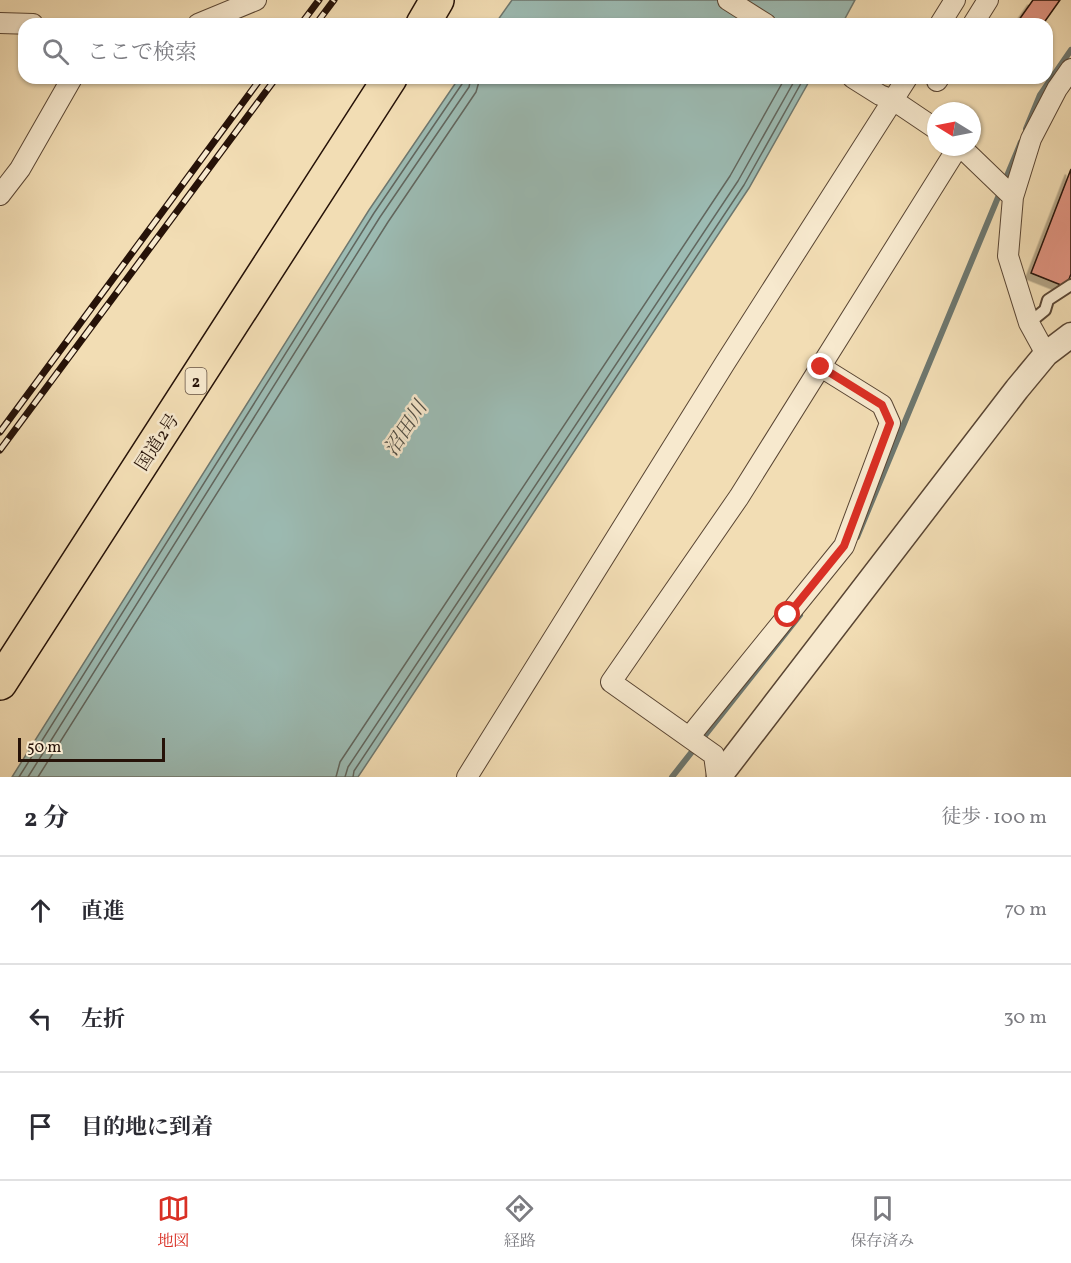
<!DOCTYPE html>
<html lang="ja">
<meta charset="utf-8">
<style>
:root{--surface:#fff;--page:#f7f7f7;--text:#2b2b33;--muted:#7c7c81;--line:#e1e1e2;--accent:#d93025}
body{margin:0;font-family:Vollkorn,"Noto Serif JP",serif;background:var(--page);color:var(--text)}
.compass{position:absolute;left:927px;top:102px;width:54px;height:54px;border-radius:50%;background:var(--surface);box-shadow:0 2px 4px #0004;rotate:280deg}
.scale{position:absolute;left:18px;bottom:15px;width:147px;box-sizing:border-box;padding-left:6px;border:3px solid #261208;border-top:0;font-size:16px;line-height:21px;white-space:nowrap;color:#261208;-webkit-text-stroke:4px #f7e9ce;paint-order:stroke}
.stop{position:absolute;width:18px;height:18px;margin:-14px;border:4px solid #d93025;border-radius:50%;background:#fff}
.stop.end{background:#d93025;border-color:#fff;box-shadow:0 2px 6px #0008}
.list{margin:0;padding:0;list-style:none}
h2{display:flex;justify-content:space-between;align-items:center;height:78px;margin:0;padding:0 24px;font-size:26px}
h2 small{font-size:20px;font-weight:400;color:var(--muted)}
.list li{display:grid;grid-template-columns:39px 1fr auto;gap:18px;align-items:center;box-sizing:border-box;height:108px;padding:0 24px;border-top:2px solid var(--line)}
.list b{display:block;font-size:22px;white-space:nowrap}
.list em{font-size:20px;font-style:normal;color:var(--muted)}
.icon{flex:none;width:33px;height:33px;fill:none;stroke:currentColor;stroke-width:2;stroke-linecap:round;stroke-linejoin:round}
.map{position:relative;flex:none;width:1071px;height:777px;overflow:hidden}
.search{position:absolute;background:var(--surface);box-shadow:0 2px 4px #0004;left:18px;right:18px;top:18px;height:66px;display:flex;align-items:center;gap:15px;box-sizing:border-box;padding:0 21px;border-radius:18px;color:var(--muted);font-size:22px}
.sheet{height:402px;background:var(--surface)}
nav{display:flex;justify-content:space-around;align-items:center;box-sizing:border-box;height:84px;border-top:2px solid var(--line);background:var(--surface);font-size:16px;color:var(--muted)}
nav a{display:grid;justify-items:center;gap:3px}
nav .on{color:var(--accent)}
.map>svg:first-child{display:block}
.water{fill:#9cbbb3;stroke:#6d776f;stroke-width:1.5}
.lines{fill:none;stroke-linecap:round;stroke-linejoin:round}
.shore{stroke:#61665e;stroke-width:1.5}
.stream{stroke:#6d776f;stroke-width:6}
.building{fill:#e09380;stroke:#261208;stroke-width:1.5;filter:url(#shadow)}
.service-casing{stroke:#594533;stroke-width:14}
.minor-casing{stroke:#594533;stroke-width:22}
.tertiary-casing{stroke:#594533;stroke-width:27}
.trunk-casing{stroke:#261208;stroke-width:36}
.service{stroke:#f7e9ce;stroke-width:10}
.minor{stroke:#f7e9ce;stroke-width:20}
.tertiary{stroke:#f7e9ce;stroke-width:24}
.trunk{stroke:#f2ddb4;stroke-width:33}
.rail-casing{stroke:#261208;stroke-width:7}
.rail{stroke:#f7e9ce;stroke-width:4.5;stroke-dasharray:14;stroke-linecap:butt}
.route{stroke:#d93025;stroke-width:8}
.labels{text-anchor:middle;stroke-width:5;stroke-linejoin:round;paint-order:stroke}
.shield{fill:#f7e9ce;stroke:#655243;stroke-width:1.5}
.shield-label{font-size:16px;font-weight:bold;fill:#261208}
.street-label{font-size:18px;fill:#261208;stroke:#f7e9ce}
.water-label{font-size:20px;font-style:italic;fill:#4f4d44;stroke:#f7e9ce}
</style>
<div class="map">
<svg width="1071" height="777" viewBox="0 0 1071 777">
<defs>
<filter id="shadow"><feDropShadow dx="-5.5" dy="5.5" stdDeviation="0" flood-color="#0004"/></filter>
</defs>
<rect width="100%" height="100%" fill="#f2ddb4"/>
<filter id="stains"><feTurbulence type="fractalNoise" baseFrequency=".00333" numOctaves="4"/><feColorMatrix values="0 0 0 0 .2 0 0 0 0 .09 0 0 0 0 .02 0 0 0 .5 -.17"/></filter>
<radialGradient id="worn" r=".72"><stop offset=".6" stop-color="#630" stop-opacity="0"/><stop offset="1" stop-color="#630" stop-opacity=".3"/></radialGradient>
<!-- water -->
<path class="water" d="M512 0H855L842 24H495Z
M459 78H811L749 188 358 777H12L369 210Z"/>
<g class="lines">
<!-- shore -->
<path class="shore" d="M19 777 374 213 462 84 463 78
M28 777 380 217 469 87 471 78
M38 777 388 222 476 92 480 78
M336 777 340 762 730 176 785 78
M345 777 348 767 738 181 796 78
M353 777 354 771 744 185 804 78"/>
<!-- stream -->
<path class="stream" d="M1026 129 1040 95 1071 50
M857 537 1021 142
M672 777 800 615"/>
</g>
<!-- building -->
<path class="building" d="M1033 0H1060L1043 24H1016Z
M1071 169V274L1066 287 1031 273Z"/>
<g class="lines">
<defs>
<path id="service" d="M1029 323 1045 310 1048 300 1071 285"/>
<path id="minor" d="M728 0 766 24
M0 23 33 24
M198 24 256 0
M940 24 955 0
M973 24 988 0
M853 78 880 95 893 100 936 129
M937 81 939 78
M961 147 1013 197
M0 195 20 169 72 78
M1046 354 1029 323 1008 256 1013 197 1031 139 1057 89 1071 69
M690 736 844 546 890 423 882 405 821 367
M467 777 725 363 907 78
M717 777 714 755 611 682 739 497 958 147"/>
<path id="tertiary" d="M719 777 1017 389 1046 354 1071 335"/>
<path id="trunk" d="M423 24 437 0
M0 683 390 78"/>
</defs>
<!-- service casing -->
<use href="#service" class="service-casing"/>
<!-- minor casing -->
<use href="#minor" class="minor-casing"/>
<!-- tertiary casing -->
<use href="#tertiary" class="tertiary-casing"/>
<!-- trunk casing -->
<use href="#trunk" class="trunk-casing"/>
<!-- service -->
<use href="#service" class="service"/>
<!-- minor -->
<use href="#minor" class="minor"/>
<!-- tertiary -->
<use href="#tertiary" class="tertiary"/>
<!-- trunk -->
<use href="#trunk" class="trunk"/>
<defs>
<path id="rail" d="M301 24 319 0
M316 24 334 0
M0 432 261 78
M0 450 276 78"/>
</defs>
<!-- rail casing -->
<use href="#rail" class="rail-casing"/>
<!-- rail -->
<use href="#rail" class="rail"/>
</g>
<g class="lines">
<!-- route -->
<path class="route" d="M788 615 844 546 890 423 882 405 821 367"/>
</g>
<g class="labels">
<!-- shield labels -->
<rect class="shield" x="185.5" y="368" width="21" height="26" rx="4.5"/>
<g class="shield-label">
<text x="196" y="387">2</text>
</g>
<!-- street labels -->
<g class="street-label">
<text transform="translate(157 442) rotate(-57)" y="6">国道2号</text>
</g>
<!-- water labels -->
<g class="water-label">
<text transform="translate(405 428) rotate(-57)" y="7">沼田川</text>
</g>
</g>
<rect width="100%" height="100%" filter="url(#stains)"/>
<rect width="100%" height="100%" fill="url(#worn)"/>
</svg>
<svg class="compass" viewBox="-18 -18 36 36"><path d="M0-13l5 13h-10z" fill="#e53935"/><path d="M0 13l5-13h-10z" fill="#7c7c81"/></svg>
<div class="scale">50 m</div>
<div class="stop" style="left:788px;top:615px"></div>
<div class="stop end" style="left:821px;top:367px"></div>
<div class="search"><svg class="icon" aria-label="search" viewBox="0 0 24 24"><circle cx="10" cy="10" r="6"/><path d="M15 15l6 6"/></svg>ここで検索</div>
</div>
<section class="sheet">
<h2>2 分<small>徒歩 · 100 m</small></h2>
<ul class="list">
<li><svg class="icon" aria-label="ahead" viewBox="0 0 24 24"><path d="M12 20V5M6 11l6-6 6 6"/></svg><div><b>直進</b></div><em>70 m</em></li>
<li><svg class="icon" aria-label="left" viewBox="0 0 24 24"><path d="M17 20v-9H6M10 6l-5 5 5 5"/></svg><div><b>左折</b></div><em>30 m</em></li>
<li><svg class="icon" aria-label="arrive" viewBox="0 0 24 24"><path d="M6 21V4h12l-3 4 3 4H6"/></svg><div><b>目的地に到着</b></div></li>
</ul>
</section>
<nav>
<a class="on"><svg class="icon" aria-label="map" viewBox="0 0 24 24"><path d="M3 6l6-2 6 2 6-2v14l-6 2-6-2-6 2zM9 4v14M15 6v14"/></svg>地図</a>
<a><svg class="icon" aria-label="directions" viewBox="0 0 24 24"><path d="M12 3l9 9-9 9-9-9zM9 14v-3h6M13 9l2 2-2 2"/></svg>経路</a>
<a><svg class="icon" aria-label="saved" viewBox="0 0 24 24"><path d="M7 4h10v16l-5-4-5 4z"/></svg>保存済み</a>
</nav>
